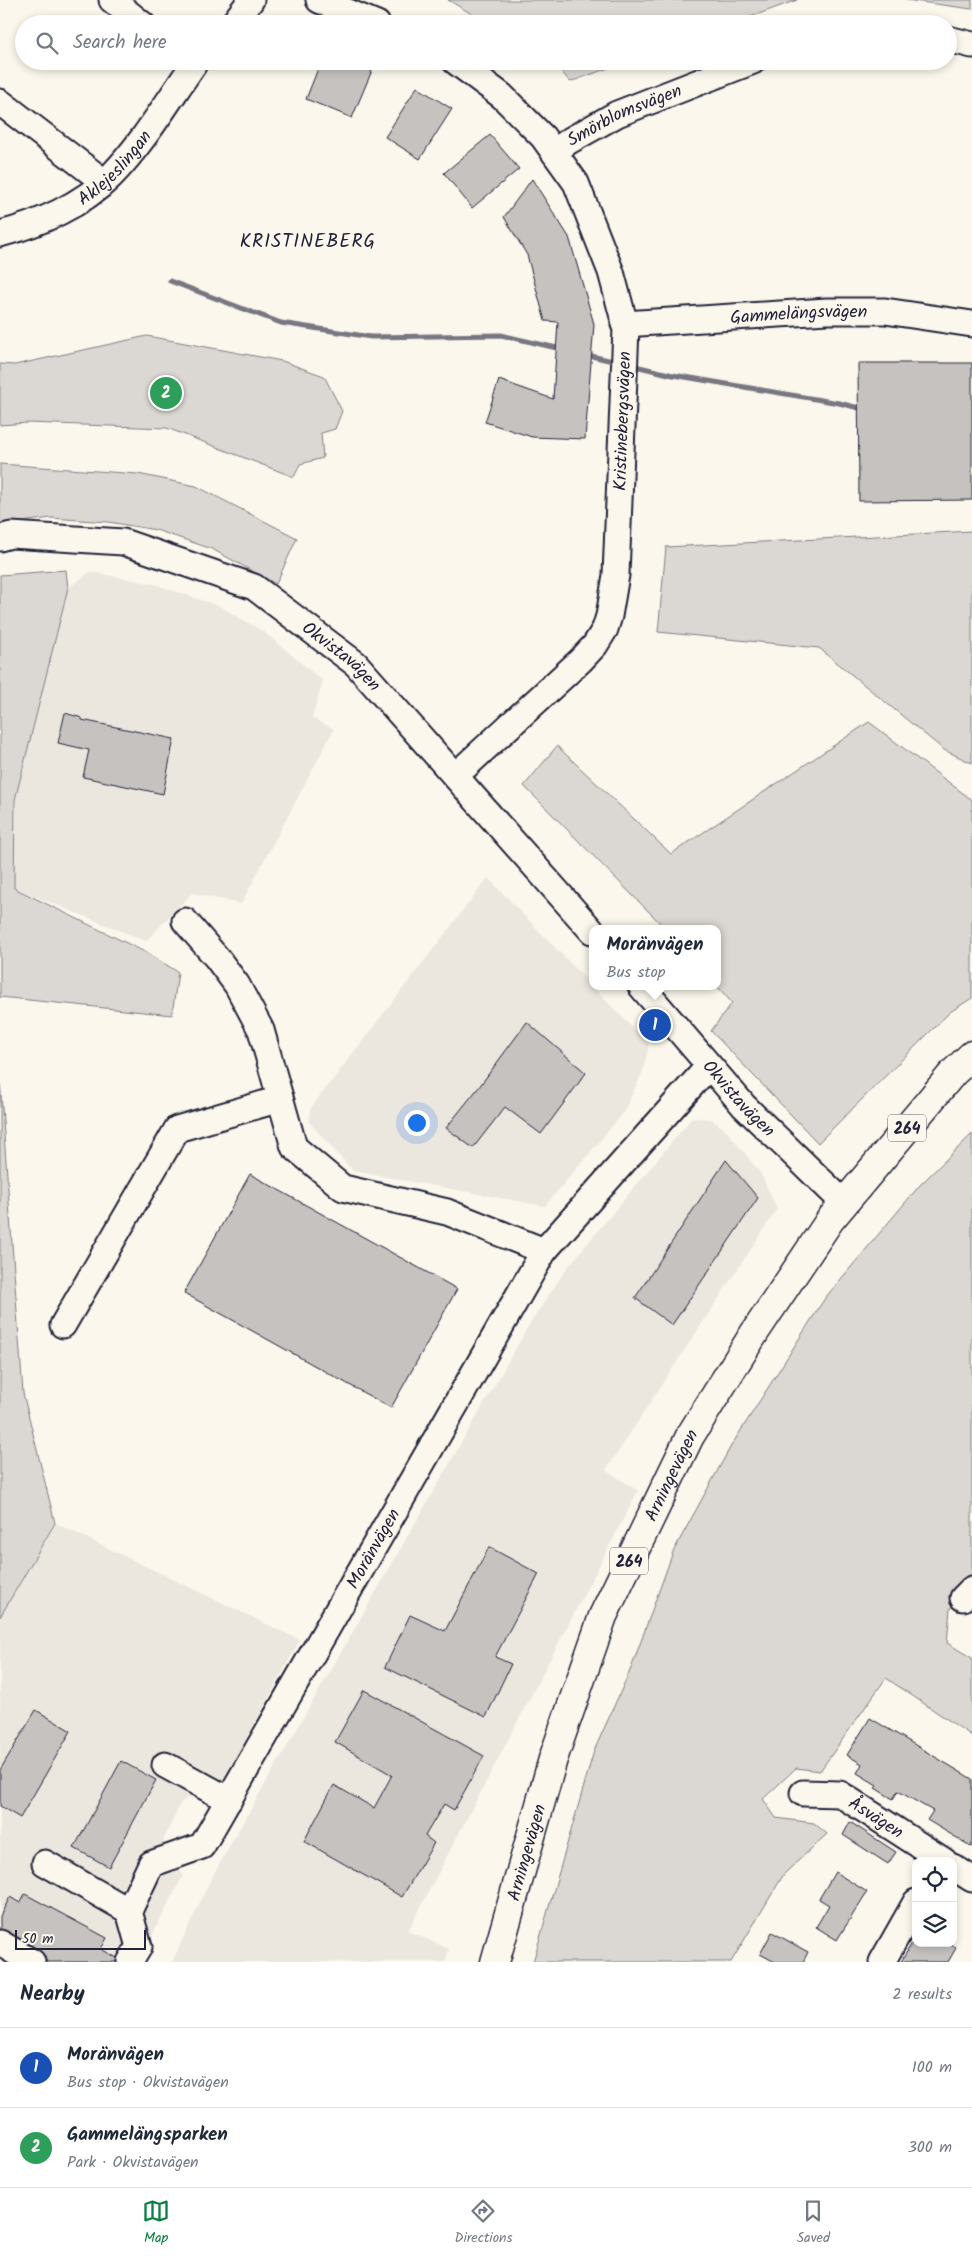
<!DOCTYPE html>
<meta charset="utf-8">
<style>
:root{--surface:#fff;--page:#f6f6f7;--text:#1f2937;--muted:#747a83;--line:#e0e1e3;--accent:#0b8043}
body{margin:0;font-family:Kalam,sans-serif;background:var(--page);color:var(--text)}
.controls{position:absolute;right:15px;bottom:15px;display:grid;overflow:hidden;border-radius:10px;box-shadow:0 2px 8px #0003}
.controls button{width:45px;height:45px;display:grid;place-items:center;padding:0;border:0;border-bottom:1px solid var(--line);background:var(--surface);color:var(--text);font:25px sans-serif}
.scale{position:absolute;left:15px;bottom:12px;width:131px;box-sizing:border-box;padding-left:5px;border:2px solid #22223b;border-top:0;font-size:14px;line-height:18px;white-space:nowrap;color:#22223b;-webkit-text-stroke:4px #fbf7ec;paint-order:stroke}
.you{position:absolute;left:416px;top:1122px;width:18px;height:18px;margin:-12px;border:4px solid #fff;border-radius:50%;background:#1a73e8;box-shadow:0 0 0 8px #1a73e833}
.badge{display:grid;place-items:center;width:32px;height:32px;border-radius:50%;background:var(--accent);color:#fff;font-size:16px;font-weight:700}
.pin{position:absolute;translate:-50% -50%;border:2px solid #fff;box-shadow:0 1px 5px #0006}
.popup{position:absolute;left:589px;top:925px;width:132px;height:65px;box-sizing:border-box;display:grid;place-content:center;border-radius:10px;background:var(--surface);filter:drop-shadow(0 1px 4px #0005);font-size:16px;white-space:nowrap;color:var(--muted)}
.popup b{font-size:19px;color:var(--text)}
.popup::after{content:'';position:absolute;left:50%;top:100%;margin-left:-10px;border:10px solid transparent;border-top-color:var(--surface)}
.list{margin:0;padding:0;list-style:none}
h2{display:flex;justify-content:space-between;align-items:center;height:65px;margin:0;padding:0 20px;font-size:21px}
h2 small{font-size:16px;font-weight:400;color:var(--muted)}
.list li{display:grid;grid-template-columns:32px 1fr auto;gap:15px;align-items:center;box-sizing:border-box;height:80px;padding:0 20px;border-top:1px solid var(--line)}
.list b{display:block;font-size:19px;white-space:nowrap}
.list p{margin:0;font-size:16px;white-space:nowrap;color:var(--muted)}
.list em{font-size:16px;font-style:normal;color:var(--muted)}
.icon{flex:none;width:28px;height:28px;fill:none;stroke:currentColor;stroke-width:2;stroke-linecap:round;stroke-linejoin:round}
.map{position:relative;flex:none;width:972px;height:1962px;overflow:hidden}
.search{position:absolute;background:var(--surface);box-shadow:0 2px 8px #0003;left:15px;right:15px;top:15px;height:55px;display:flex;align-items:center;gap:12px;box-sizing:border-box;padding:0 18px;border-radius:28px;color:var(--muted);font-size:19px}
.sheet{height:225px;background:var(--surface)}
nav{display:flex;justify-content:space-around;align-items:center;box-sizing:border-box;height:70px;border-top:1px solid var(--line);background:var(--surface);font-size:14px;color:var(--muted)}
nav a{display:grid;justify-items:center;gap:2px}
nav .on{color:var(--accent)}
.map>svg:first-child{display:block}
.built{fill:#ebe7df}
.green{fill:#dbd8d3;stroke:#7e7d87}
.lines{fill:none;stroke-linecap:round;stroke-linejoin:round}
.stream{stroke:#787681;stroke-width:5}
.building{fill:#c6c2c0;stroke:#22223b}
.minor-casing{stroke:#22223b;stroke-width:29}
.major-casing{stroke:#22223b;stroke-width:31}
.minor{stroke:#fbf7ec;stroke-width:25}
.major{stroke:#fbf7ec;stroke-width:28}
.labels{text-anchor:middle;stroke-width:4;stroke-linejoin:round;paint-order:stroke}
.shield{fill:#fbf7ec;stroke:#636270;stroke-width:1}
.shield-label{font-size:16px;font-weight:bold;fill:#22223b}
.street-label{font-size:18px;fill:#22223b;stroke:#fbf7ec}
.neighbourhood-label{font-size:19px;letter-spacing:1px;fill:#22223b;stroke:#fbf7ec}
</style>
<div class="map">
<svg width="972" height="1962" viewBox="0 0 972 1962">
<rect width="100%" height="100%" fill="#fbf7ec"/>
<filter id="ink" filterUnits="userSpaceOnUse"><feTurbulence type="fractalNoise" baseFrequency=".02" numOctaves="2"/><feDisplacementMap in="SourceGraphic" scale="10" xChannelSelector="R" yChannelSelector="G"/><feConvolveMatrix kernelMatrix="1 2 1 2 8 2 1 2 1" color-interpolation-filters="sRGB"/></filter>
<g filter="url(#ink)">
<!-- built -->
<path class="built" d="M90 572 154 584 219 606 264 632 323 681 312 718 334 729 241 904 192 893 146 941 14 888 16 796 68 588Z
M488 878 649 1045 643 1071 624 1112 545 1206 353 1171 309 1122 310 1109Z
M692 1118 711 1119 727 1131 761 1174 777 1209 606 1470 638 1491 408 1931 449 1949 445 1962H172L210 1881 229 1847 531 1322 567 1268Z
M55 1523 300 1640 225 1778 181 1802 163 1841 183 1876 138 1962H11L0 1955V1617Z"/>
<!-- green -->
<path class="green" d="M448 0H797L731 24H489Z
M906 0H972V9Z
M553 61H628L570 82Z
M147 336 282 361 324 376 342 411 335 429 321 433 323 458 300 464 294 477 167 428 27 423 0 425V364L15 365Z
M0 464 138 474 196 486 297 538 276 584 212 549 156 530 109 522 51 518 0 525Z
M972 531V763L944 750 819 648 658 632 666 547Z
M66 570 68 588 15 800 14 888 147 953 178 972 172 1015 0 997V575Z
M869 722 972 800V998L950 1012 818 1143 711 1031 732 1003 717 986 718 929H666L524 786 557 746 671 854Z
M0 1080 23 1393 55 1523 0 1617Z
M972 1134V1578L950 1609 947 1643 972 1658V1736L886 1678 820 1771 796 1768 763 1799 776 1818 814 1823 827 1834 784 1874 731 1962H533L594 1751 632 1666 673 1552 731 1446 825 1298 920 1185Z"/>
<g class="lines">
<!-- stream -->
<path class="stream" d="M170 281 281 323 371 337 501 335 561 349
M587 355 617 362
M631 365 673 375 839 403 863 409"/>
</g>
<!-- building -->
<path class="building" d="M321 61H376L352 118 306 99Z
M417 87 452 109 420 159 385 137Z
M490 135 519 169 472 208 444 173Z
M532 179 569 237 594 324 585 439 532 437 485 422 499 380 553 399 558 322 545 321 527 255 504 217Z
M858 363H972V500L859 501Z
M65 713 82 718V720L174 739 163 794 83 777 89 750 58 743Z
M527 1022 586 1073 541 1134 505 1107 473 1148 446 1128 479 1087Z
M726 1160 758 1198 672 1325 635 1298Z
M250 1174 457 1289 391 1408 184 1293Z
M489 1547 539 1574 495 1657 511 1664 486 1717 385 1667 410 1615 445 1631Z
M364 1690 484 1756 454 1810 444 1804 425 1836 434 1843 402 1897 304 1841 334 1785 374 1808 392 1775 335 1742Z
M36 1710 71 1731 20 1818 0 1806V1770Z
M870 1718 972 1779V1847L927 1820 933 1811 898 1791 893 1799 875 1788 877 1785 857 1773 862 1764 847 1755Z
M121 1761 156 1780 109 1867 74 1848Z
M850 1822 896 1852 888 1864 843 1835Z
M835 1872 867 1892 837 1940 816 1927 829 1905 819 1899Z
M25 1894 107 1938 101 1949 117 1958 116 1962H47L39 1950 7 1931 0 1929V1916L10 1897 20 1903Z
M772 1932 808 1952 803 1962H775L760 1954Z
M912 1943H948L956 1948 948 1962H901Z"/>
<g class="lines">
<defs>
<g id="minor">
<path d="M112 0 142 24"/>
<path d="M319 0 377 24"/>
<path d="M233 24 251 0"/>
<path d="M948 39 972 45"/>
<path d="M455 61 502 96 543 137 576 183 611 272 626 328 616 575 609 616 605 629 595 645 581 660 455 776"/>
<path d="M0 102 104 182"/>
<path id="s1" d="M554 152 569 141 617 114 753 61"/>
<path id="s2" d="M0 234C39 224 82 205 111 176 143 143 168 101 194 64L190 61"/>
<path id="s3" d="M624 324 827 311H885L972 324"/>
<path id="s4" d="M0 538 11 535 123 542 254 587 356 664 592 931"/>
<path d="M185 921 217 958 237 985 261 1030 294 1147 343 1188 447 1212 544 1251"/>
<path id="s5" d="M641 986 744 1106 844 1203"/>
<path d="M63 1325 177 1129 280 1099"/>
<path d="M963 1598 972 1589"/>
<path d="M165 1765 229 1800"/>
<path id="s6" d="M803 1793 840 1794 944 1861"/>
<path d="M45 1863 129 1911"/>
<path d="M953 1867 972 1879"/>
<path d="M0 1943 32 1962"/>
<path id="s7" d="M130 1962 139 1947 129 1911 151 1864 202 1846 544 1251 708 1067"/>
<path d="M882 1962 916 1902"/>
</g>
<g id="major">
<path id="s8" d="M495 1962 553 1759 603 1616 690 1436 755 1332 830 1220 953 1073 972 1055"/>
</g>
</defs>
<!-- minor casing -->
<use href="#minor" class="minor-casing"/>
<!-- major casing -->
<use href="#major" class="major-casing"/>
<!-- minor -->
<use href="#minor" class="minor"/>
<!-- major -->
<use href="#major" class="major"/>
</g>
</g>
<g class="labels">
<!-- shield labels -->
<g class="shield">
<rect x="888" y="1114.5" width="38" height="27" rx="4"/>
<rect x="610" y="1547.5" width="38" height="27" rx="4"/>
</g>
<g class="shield-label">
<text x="907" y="1134">264</text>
<text x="629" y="1567">264</text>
</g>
<!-- street labels -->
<g class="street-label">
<text dy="6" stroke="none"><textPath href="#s1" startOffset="80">Smörblomsvägen</textPath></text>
<text dy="6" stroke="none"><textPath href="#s2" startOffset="135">Aklejeslingan</textPath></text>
<text dy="6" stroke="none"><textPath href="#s3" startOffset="175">Gammelängsvägen</textPath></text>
<text transform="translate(622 421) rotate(-88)" y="6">Kristinebergsvägen</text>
<text dy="6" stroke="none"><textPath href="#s4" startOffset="374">Okvistavägen</textPath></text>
<text dy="6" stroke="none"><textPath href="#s5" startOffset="149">Okvistavägen</textPath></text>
<text dy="6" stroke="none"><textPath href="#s8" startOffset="519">Arningevägen</textPath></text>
<text dy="6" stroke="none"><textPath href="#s7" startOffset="504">Moränvägen</textPath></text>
<text dy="6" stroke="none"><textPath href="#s6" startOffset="80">Åsvägen</textPath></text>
<text dy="6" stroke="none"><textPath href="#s8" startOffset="114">Arningevägen</textPath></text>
</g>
<!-- neighbourhood labels -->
<g class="neighbourhood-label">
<text x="308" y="247">KRISTINEBERG</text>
</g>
</g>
</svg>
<div class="controls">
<button><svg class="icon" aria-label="locate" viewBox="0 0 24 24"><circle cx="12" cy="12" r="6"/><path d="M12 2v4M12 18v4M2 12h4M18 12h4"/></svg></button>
<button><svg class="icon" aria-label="layers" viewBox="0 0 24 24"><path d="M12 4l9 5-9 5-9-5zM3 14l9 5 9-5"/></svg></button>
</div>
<div class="scale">50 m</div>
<div class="you"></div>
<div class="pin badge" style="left:655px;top:1025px;background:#1a4fb4">1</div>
<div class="popup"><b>Moränvägen</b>Bus stop</div>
<div class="pin badge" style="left:166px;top:393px;background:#2e9e5b">2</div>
<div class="search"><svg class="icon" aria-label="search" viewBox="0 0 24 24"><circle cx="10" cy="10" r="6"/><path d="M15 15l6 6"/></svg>Search here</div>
</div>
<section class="sheet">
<h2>Nearby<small>2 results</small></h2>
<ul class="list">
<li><span class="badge" style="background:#1a4fb4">1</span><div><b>Moränvägen</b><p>Bus stop · Okvistavägen</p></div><em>100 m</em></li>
<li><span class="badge" style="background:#2e9e5b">2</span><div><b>Gammelängsparken</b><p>Park · Okvistavägen</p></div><em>300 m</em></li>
</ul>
</section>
<nav>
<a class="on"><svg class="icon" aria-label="map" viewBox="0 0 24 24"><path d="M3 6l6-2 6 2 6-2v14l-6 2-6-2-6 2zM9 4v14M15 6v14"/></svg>Map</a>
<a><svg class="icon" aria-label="directions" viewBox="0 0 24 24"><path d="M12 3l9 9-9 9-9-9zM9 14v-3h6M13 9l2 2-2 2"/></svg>Directions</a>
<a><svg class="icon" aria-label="saved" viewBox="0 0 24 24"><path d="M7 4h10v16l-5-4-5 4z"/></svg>Saved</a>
</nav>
